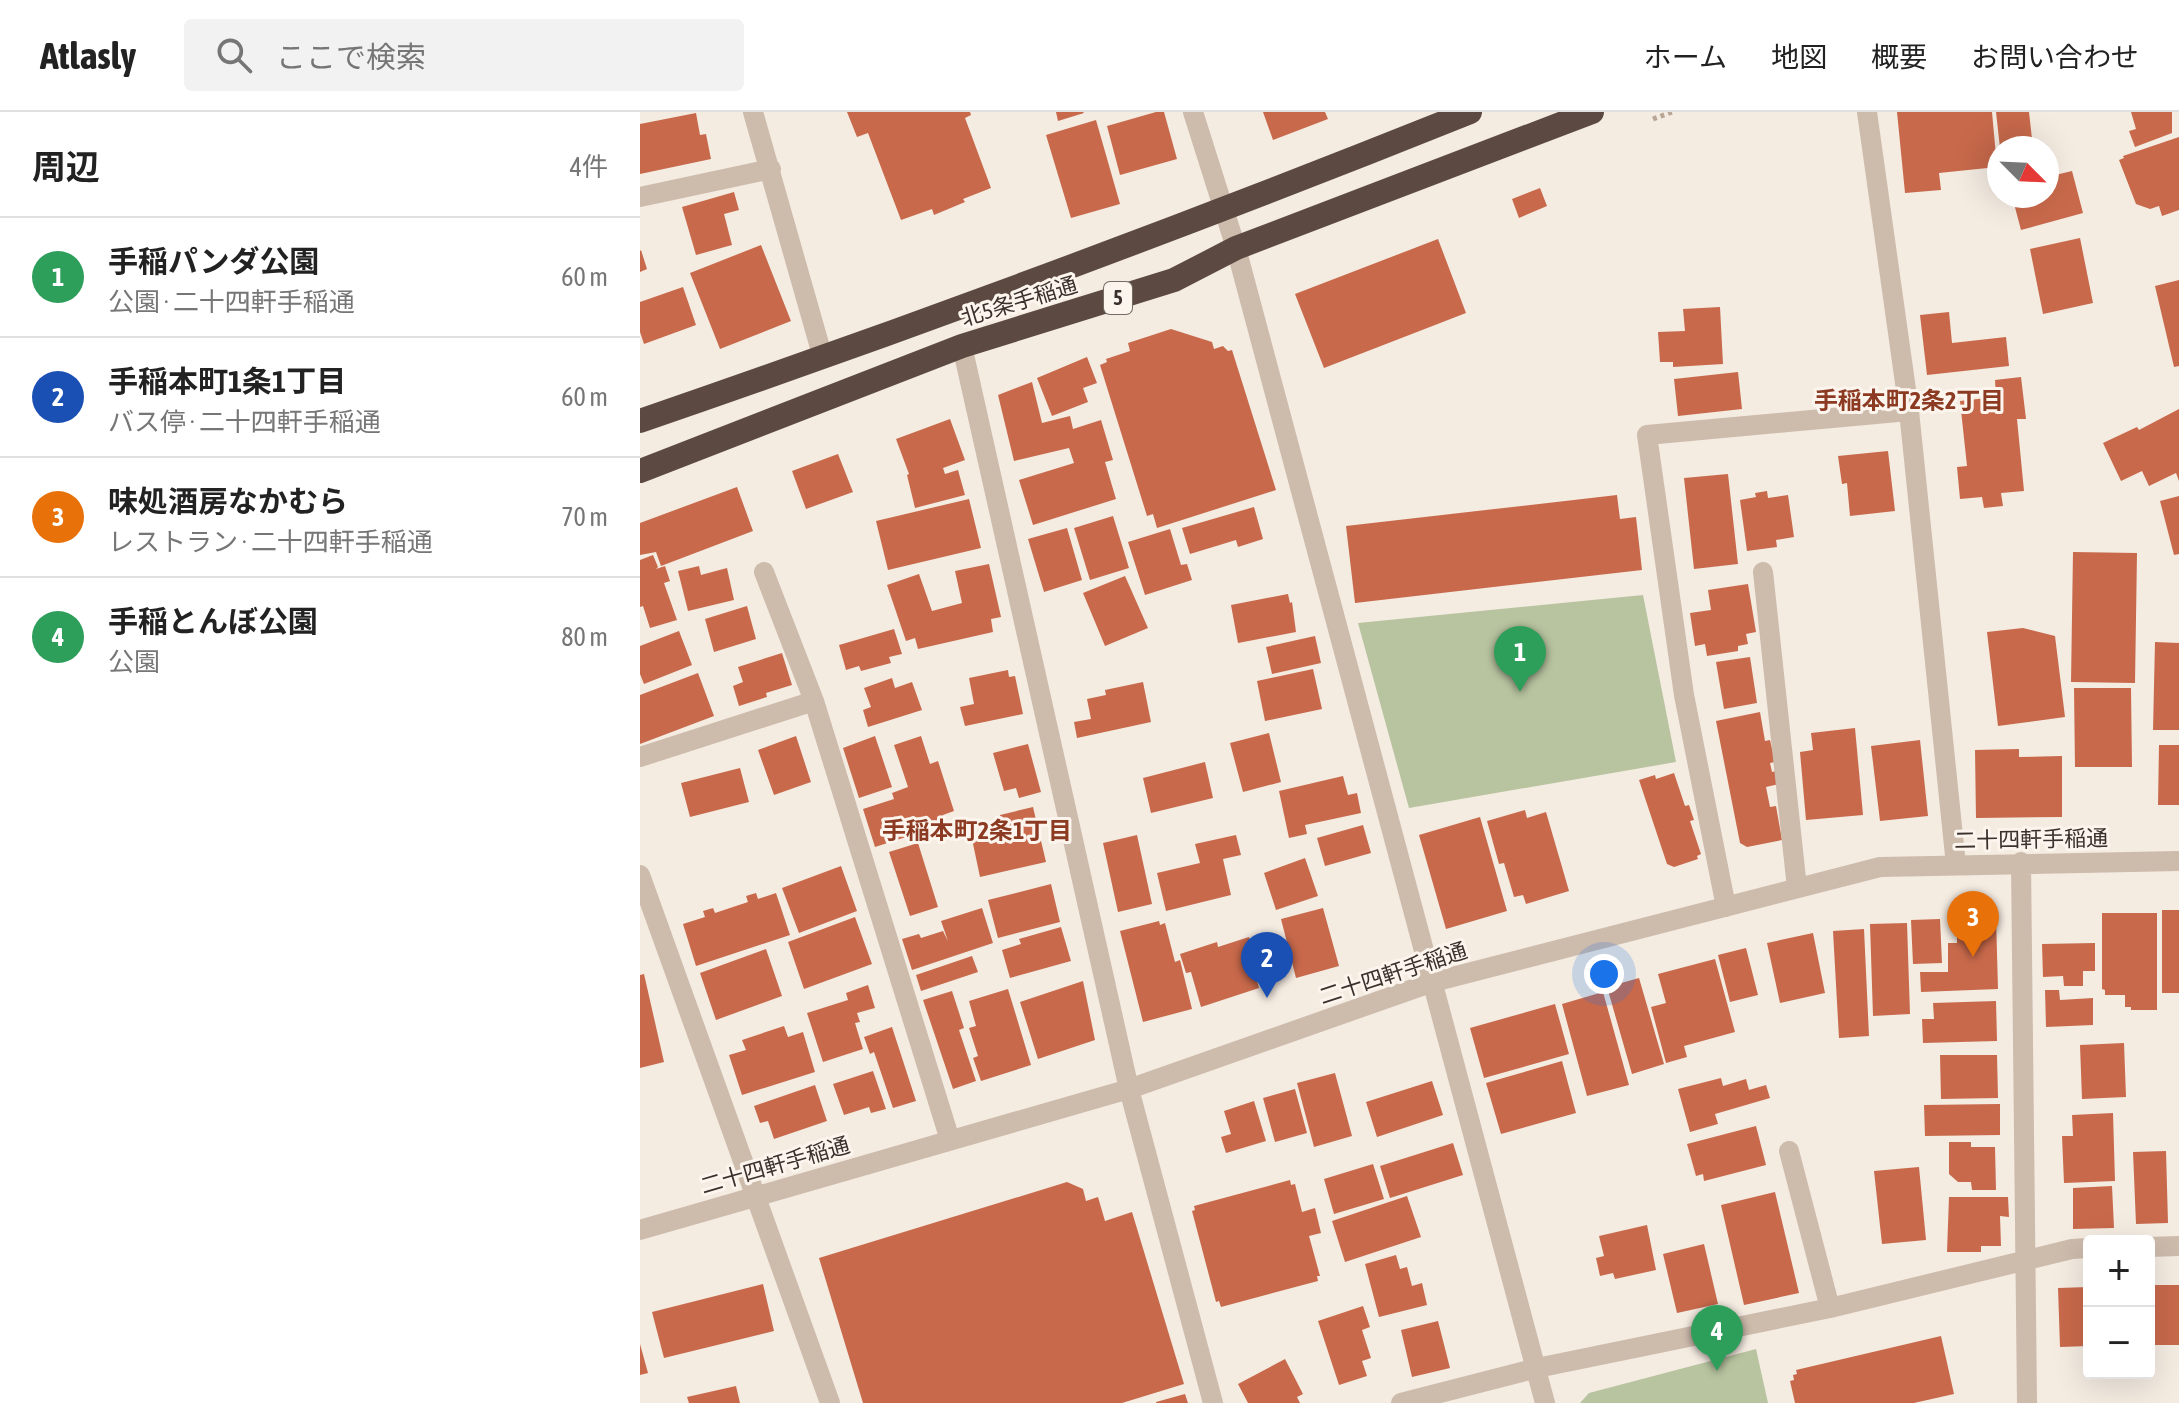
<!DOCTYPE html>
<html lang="ja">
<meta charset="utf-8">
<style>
:root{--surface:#fff;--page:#f2f2f2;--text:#222;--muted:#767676;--line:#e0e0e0;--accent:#1f5a5e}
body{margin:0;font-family:"Asap Condensed","Noto Sans JP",sans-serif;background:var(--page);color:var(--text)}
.controls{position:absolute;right:24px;bottom:24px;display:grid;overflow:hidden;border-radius:8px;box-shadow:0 8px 32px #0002}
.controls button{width:72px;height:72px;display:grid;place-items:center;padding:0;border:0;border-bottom:2px solid var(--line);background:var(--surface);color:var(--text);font:40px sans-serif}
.compass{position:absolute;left:1347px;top:24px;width:72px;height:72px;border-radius:50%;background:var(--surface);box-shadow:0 8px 32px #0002;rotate:114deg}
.you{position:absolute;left:964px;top:862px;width:28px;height:28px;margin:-20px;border:6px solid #fff;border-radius:50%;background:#1a73e8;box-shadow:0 0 0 12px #1a73e833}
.badge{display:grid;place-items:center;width:52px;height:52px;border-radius:50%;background:var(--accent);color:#fff;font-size:26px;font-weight:700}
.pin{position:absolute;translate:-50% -66px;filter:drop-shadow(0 2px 4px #0008)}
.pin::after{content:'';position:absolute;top:42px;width:28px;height:24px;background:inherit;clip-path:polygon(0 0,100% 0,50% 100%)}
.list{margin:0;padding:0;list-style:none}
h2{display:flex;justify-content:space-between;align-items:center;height:104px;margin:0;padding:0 32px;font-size:34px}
h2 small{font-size:26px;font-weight:400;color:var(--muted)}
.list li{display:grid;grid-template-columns:52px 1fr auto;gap:24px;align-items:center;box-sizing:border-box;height:120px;padding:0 32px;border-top:2px solid var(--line)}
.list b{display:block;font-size:30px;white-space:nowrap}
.list p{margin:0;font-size:26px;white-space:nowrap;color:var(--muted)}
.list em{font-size:26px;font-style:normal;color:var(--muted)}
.icon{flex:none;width:44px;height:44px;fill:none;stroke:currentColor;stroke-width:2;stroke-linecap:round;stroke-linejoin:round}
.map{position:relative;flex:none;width:1539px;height:1291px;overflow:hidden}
header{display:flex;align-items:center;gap:48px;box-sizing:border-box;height:112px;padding:0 40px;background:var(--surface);border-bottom:2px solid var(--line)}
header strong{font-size:38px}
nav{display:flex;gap:44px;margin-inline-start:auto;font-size:28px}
.search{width:560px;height:72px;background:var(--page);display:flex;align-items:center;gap:20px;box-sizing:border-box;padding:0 28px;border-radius:8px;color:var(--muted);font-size:30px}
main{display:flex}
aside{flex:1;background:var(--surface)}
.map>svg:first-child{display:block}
.green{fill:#b8c4a0}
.building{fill:#c8694b}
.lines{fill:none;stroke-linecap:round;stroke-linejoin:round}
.path{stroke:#b9a596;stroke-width:5;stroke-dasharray:4 4;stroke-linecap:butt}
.minor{stroke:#cdbbac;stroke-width:20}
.highway{stroke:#5c4a42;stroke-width:24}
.labels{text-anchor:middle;stroke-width:6;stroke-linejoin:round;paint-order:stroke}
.shield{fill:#fbf5ee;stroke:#756b66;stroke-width:2}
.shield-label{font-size:20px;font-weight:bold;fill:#3b302b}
.street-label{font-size:22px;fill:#3b302b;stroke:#fbf5ee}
.neighbourhood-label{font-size:24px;font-weight:bold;fill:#8c3b22;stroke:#fbf5ee}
</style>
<header>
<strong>Atlasly</strong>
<div class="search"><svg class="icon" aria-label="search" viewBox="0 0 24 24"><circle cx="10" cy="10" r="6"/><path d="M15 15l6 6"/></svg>ここで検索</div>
<nav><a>ホーム</a><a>地図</a><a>概要</a><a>お問い合わせ</a></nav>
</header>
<main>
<aside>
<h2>周辺<small>4件</small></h2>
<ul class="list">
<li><span class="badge" style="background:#2e9e5b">1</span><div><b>手稲パンダ公園</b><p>公園 · 二十四軒手稲通</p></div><em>60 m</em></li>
<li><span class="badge" style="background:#1a4fb4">2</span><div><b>手稲本町1条1丁目</b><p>バス停 · 二十四軒手稲通</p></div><em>60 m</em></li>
<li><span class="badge" style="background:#e8710a">3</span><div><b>味処酒房なかむら</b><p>レストラン · 二十四軒手稲通</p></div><em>70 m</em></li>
<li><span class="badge" style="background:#2e9e5b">4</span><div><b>手稲とんぼ公園</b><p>公園</p></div><em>80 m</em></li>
</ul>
</aside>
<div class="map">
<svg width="1539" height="1291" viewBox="0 0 1539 1291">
<rect width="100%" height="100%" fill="#f4ebe1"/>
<!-- green -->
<path class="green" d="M1003 483 1036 650 769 696 718 511Z
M1116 1237 1128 1291H940L949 1281Z"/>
<!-- building -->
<path class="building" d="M207 0H330L331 3 325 6 351 76 323 87 325 90 294 103 292 97 261 108 228 21 217 25Z
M416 0H443L444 1 418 9Z
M516 0H524L537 47 480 63 467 14Z
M623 0H685L688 7 633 28Z
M1257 0H1352L1357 55 1299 61 1301 78 1265 81Z
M1356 0H1389L1393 36H1360Z
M1491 0H1532V21L1495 35 1489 19 1496 17Z
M56 1 60 23 66 22 71 47 0 62V12Z
M456 8 480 92 431 106 406 23Z
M1539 25V98L1522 104 1519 94 1510 97 1496 92 1479 48 1484 46 1483 44Z
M1432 59 1443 101 1381 118 1372 84H1407V65Z
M900 76 907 94 879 106 872 87Z
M94 80 99 98 84 102 92 133 56 143 42 95Z
M1440 126 1453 191 1403 202 1390 137Z
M798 127 826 201 684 256 655 182Z
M121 133 151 209 80 237 50 161Z
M1 138 7 157 0 160V139Z
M1539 168V254L1534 255 1515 174Z
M43 175 56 213 4 232 0 220V190Z
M1080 195 1083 252 1033 255V250H1020L1018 220 1045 219 1043 197Z
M1309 200 1312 231 1366 225 1369 254 1287 263 1280 203Z
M531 217 572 230 574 237 583 234 588 239 592 238 636 378 517 416 513 402 507 404 460 253 467 250 466 247 490 239 488 231Z
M447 245 457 271 443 276 448 290 412 304 397 266Z
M1098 260 1102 297 1038 304 1034 267Z
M1381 265 1386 307H1377L1384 379 1361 381 1363 394 1344 396 1342 385 1320 387 1317 355 1327 354 1320 289 1356 285 1355 268Z
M392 270 402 311 430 304 433 317 461 308 473 348 465 350 476 387 393 413 379 368 434 351 429 336 374 349 358 283Z
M1539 297V369L1536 361 1509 374 1502 359 1481 369 1463 331 1497 315 1499 318Z
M310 307 325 348 303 356 305 362 318 358 325 383 275 396 267 363 269 362 256 327Z
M1248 339 1255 399 1210 404 1207 371 1202 372 1198 344Z
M198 342 213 380 166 397 152 359Z
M1088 362 1098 452 1054 457 1044 366Z
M97 375 113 419 21 454 16 440 0 443V411Z
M1127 379 1128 386 1148 383 1154 425 1136 428 1137 435 1107 439 1100 388 1116 385 1115 381Z
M977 383 980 407 996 405 1002 458 715 491 706 414Z
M1539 384V442L1534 443 1520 389Z
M329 387 341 436 248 458 236 409Z
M614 395 623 427 598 435 596 428 550 442 542 416Z
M473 404 489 456 450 468 434 416Z
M427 416 442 468 404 480 388 427Z
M530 417 541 453 547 452 552 468 505 483 488 430Z
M1433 440 1497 441 1495 571 1431 570Z
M13 443 18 455 16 457 25 454 30 469 24 471 37 508 10 516 3 494 0 495V448Z
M349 452 361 505 351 507 353 520 278 537 275 526 266 529 247 473 279 462 292 499 322 491 315 459Z
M59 454 61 463 87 456 94 488 48 499 38 459Z
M485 464 508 516 465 534 443 481Z
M1108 472 1116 520 1106 522 1108 532 1098 534V539L1067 544 1065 532 1055 534 1050 501 1071 498 1068 478Z
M648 482 650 491 652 490 656 520 598 531 591 493Z
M107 494 116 527 74 540 65 507Z
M1383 516 1415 524 1425 605 1358 614 1347 520Z
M254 517 262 542 249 545 251 551 221 559 219 554 206 558 199 533Z
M39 519 52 553 4 572 0 562V534Z
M675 524 681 551 632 562 626 535Z
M1515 530 1539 531V618H1513Z
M142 541 152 573 126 581 127 585 99 594 93 574 103 570 98 555Z
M1110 545 1117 591 1084 597 1076 550Z
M673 557 682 597 625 609 617 569Z
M368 558 369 565 375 564 383 602 325 614 320 595 334 592 329 566Z
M58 561 74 604 0 632V583Z
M252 566 255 576 272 570 282 598 228 615 223 598 231 595 224 576Z
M503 570 511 610 437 626 434 610 451 607 447 587 466 583 465 578Z
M1434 576H1491L1492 655H1435Z
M1120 600 1125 629 1130 628 1135 650 1130 651 1132 660 1136 659 1139 672 1126 675 1130 695 1136 694 1142 728 1107 735 1100 731 1076 609Z
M1215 616 1223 703 1166 708 1160 640 1173 638 1171 621Z
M629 621 641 670 603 680 590 631Z
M156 624 171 670 134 683 118 638Z
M235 624 252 675 219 686 203 636Z
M281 624 290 652 298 649 314 699 303 703 304 707 295 710 297 715 235 735 223 697 254 687 252 681 268 675 254 633Z
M1280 628 1288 704 1240 709 1231 634Z
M388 632 401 680 379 686 376 676 364 679 353 641Z
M1519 633H1539V693H1518Z
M1379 637V645L1422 644V705L1336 706 1335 638Z
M565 650 573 686 511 701 503 666Z
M100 656 109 690 50 705 41 671Z
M1034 661 1045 694 1049 693 1054 708 1050 709 1061 742 1057 744 1058 747 1034 755 1027 752 999 668 1015 663 1016 667Z
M703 664 708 683 717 681 721 701 665 713 667 722 649 726 639 679Z
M393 695 406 750 340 765 332 727 364 720 360 703Z
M885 698 887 706 906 700 929 779 886 792 883 783 874 785 864 751 859 752 847 709Z
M840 705 867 799 806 817 779 723Z
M723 713 731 741 685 754 677 726Z
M497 723 512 792 478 800 463 731Z
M596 723 601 743 583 747 591 783 526 799 517 761 560 751 555 732Z
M278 731 298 795 270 804 249 740Z
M665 746 678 784 636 798 624 761Z
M201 754 217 799 159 821 142 776Z
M411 772 420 810 358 826 348 788Z
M116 781 118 787 136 781 150 823 56 854 43 812 65 805 63 799 73 796 75 801 108 790 106 784Z
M342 796 353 831 272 858 262 827 279 822 281 826 303 819 308 829 301 809Z
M683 796 699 854 656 866 641 807Z
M1522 798H1539V881H1522Z
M1462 801H1517V898H1491V895H1485V883H1465V878L1462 877Z
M215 805 232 852 164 877 148 830Z
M1356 805 1358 877 1281 880 1280 860H1308V831H1317V806Z
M1300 807 1302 851 1273 852 1271 808Z
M519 809 520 813 525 811 535 850 540 848 552 897 503 910 480 819Z
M1267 811 1270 902 1233 904 1230 812Z
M421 815 431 849 370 866 362 838 381 832 379 827Z
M1224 817 1229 924 1199 926 1193 819Z
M1173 821 1185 881 1140 891 1127 831Z
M609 825 620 860 615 862 619 876 561 895 551 860 546 861 540 842 577 830 578 835Z
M1455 831V859H1443V874H1424L1423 864 1403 865 1402 832Z
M1106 836 1118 883 1090 890 1078 843Z
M126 837 142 884 76 908 60 861Z
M332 844 338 860 281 879 276 863Z
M1075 847 1095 920 1044 934 1047 945 1026 951 1011 895 1026 891 1018 862Z
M4 862 24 950 0 956V863Z
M999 866 1024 952 992 962 967 875Z
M443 869 455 928 398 947 380 890Z
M228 873 235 896 217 901 220 910 215 911 223 937 183 950 167 901 208 888 206 881Z
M368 877 391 953 341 969 333 946 338 944 329 916 336 914 329 889Z
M1405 878H1419L1420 888 1453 886V913L1406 915Z
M312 879 324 916 319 918 336 969 313 977 283 888Z
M963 880 989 973 947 984 922 892Z
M1356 889 1357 929 1283 931 1282 907H1294L1293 891Z
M915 892 929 942 844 966 830 916Z
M144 914 148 925 163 920 175 960 102 983 89 943 106 938 102 928Z
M252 915 276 989 253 996 234 940 230 942 224 925Z
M1484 931 1486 985 1442 987 1440 933Z
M1300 943H1357L1358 986 1301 987Z
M922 949 936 1001 861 1022 846 971Z
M233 959 246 997 231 1001 229 995 204 1003 193 972Z
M695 961 712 1024 674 1035 657 971Z
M1081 966 1083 974 1106 967 1109 978 1126 973 1130 986 1075 1002 1078 1012 1050 1020 1038 977Z
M792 969 803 1003 737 1025 726 990Z
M175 973 187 1009 134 1027 128 1009 120 1011 114 994Z
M655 977 667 1021 635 1030 623 986Z
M614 989 626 1029 586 1041 581 1025 591 1022 584 999Z
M1360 992V1023L1285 1024 1284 993Z
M1473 1001 1475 1069 1424 1071 1422 1024H1433L1432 1003Z
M1116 1014 1126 1053 1064 1069 1063 1062 1056 1064 1047 1032Z
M1309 1030H1331V1035H1355L1356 1078H1332L1331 1070H1318L1309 1062Z
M813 1031 823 1063 750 1086 740 1054Z
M1526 1039 1528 1111 1496 1112 1493 1040Z
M733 1052 744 1087 694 1102 684 1067Z
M1279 1055 1286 1128 1242 1132 1234 1059Z
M650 1068 651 1073 655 1072 662 1100 675 1096 681 1121 669 1124 680 1164H677L678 1169 581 1195 579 1189 576 1190 552 1099 555 1098 554 1094Z
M427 1070 443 1077 446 1089 458 1085 465 1109 492 1100 544 1272 482 1291H223L179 1146Z
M1472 1074 1474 1116 1433 1117V1076Z
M1135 1080 1159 1181 1104 1193 1081 1093Z
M767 1084 781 1125 705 1150 692 1109Z
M1309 1085H1368L1369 1105 1360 1104 1361 1134H1341V1140H1307Z
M1007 1113 1016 1158 975 1167 973 1161 960 1164 956 1146 964 1144 959 1124Z
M1064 1132 1078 1192 1037 1201 1023 1142Z
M756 1143 760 1157 767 1155 772 1174 782 1171 787 1193 739 1205 725 1152Z
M123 1172 134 1219 24 1246 12 1200Z
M1514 1173H1539V1233H1513Z
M1449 1175V1234L1420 1235 1418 1176Z
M723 1194 730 1215 722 1218 731 1246 722 1249 727 1264 699 1273 678 1209Z
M798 1209 810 1256 772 1265 761 1218Z
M1301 1224 1314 1282 1274 1291H1155L1150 1269 1154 1268 1153 1263 1157 1262 1156 1258Z
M0 1232 8 1261 0 1263Z
M645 1247 663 1282 657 1285 660 1291H608L598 1272Z
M96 1274 100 1291H49L47 1285Z
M545 1282 548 1291H516V1290Z"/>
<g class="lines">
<!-- path -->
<path class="path" d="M1013 7 1032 0"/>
<!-- minor -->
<path class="minor" d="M113 0 183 246
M553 0 596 136 905 1291
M1227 0 1269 299 1316 753
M0 85 131 57
M322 234 489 977 573 1291
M124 460 174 589 310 1028
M1123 460 1157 776
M0 645 174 589
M1381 750 1387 1291
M0 763 190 1291
M1086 795 1044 583 1007 323 1269 299
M1149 1039 1190 1196
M0 1118 489 977 793 870 1240 755 1539 749
M1509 1135 1539 1134
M761 1291 897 1256 1190 1196 1432 1137 1449 1136"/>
<!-- highway -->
<path class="highway" d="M0 309C279 213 556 110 830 0
M0 359 322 234 534 168 596 136 952 0"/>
</g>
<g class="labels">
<!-- shield labels -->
<rect class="shield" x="464" y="170" width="28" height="32" rx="6"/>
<g class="shield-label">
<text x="478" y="193">5</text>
</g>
<!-- street labels -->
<g class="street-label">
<text transform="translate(379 189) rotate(-17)" y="8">北5条手稲通</text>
<text transform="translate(1391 727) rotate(-1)" y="8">二十四軒手稲通</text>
<text transform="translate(753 861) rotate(-18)" y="8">二十四軒手稲通</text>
<text transform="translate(135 1053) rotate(-16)" y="8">二十四軒手稲通</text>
</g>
<!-- neighbourhood labels -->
<g class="neighbourhood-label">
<text x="1269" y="297">手稲本町2条2丁目</text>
<text x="337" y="727">手稲本町2条1丁目</text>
</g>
</g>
</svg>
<div class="controls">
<button>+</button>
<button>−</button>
</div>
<svg class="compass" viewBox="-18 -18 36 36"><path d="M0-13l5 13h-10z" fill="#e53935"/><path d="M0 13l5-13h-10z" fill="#767676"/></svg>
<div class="you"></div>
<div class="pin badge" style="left:880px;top:580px;background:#2e9e5b">1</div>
<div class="pin badge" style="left:627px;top:886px;background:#1a4fb4">2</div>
<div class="pin badge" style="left:1333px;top:845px;background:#e8710a">3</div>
<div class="pin badge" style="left:1077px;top:1259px;background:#2e9e5b">4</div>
</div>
</main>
